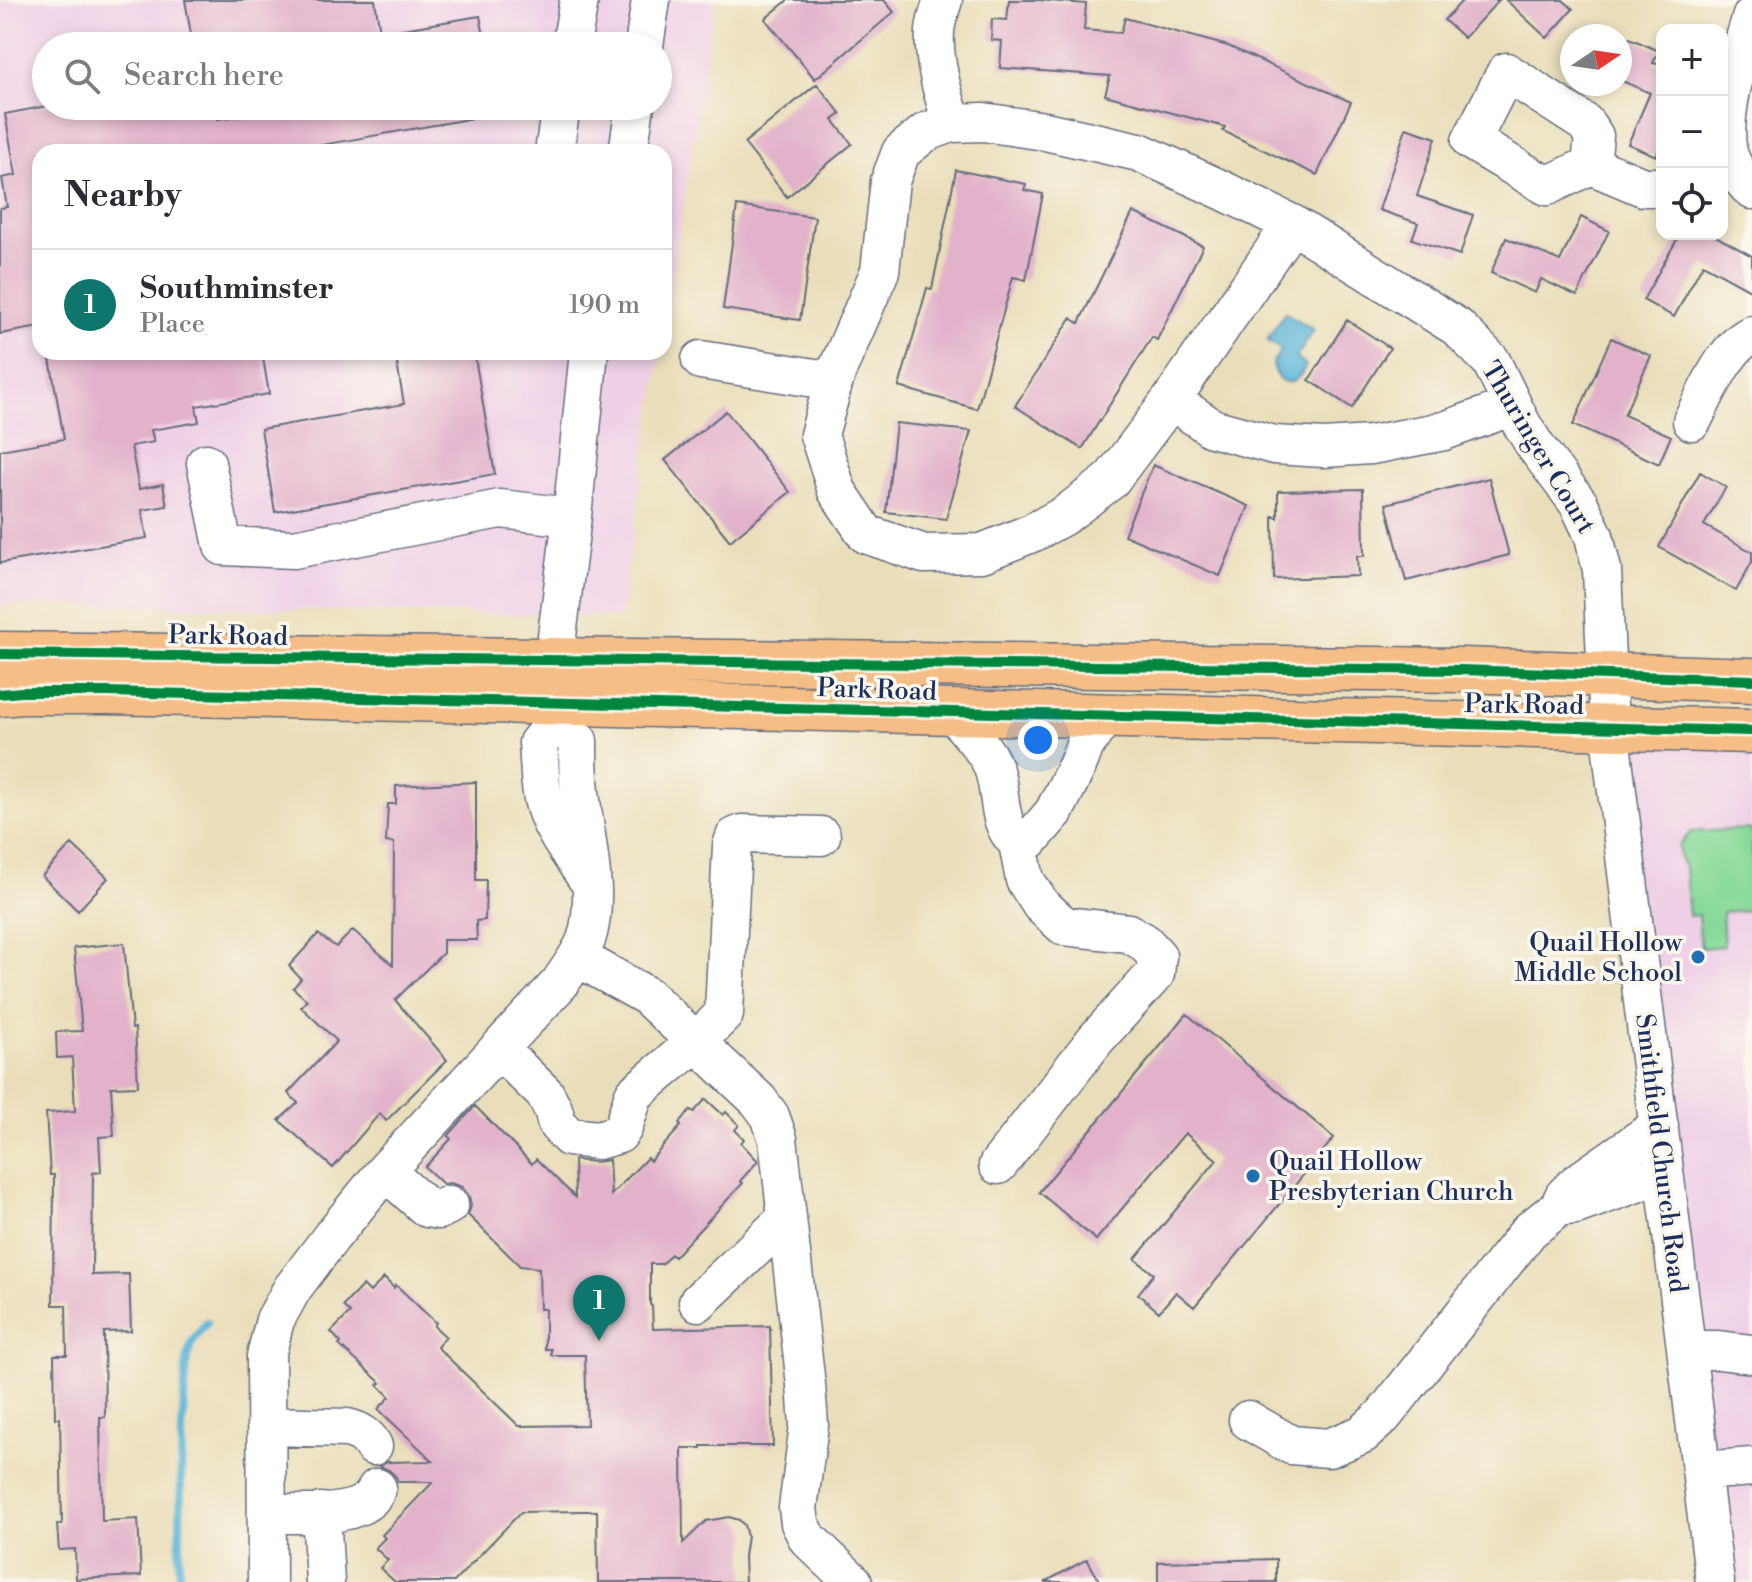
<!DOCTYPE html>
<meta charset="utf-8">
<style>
:root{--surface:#fff;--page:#f7f7f7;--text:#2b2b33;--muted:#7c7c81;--line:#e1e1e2;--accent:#0f766e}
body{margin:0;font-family:"Libre Bodoni",serif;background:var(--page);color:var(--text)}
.controls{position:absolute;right:24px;top:24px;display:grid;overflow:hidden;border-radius:16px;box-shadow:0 4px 12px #0003}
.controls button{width:72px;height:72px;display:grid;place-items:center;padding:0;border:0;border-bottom:2px solid var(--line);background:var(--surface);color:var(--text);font:40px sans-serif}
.compass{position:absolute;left:1560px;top:24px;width:72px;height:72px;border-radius:50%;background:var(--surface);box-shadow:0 4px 12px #0003;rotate:77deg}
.you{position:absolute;left:1038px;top:740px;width:28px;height:28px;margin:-20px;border:6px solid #fff;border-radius:50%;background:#1a73e8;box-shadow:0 0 0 12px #1a73e833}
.badge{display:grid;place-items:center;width:52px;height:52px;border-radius:50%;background:var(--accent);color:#fff;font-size:26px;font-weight:700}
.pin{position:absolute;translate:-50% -66px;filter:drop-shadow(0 2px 4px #0008)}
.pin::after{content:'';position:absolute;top:42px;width:28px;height:24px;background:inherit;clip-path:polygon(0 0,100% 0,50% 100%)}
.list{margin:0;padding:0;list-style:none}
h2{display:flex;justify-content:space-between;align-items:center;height:104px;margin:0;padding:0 32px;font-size:34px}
h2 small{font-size:26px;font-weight:400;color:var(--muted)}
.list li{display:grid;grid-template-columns:52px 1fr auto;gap:24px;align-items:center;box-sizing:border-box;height:112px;padding:0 32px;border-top:2px solid var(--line)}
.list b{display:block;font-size:30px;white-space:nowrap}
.list p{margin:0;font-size:26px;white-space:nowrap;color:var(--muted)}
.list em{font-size:26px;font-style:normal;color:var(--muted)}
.icon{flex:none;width:44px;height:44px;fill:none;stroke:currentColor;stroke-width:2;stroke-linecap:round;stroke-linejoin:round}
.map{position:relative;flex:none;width:1752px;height:1582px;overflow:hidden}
.search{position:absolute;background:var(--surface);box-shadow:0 4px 12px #0003;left:32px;top:32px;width:640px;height:88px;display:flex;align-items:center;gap:20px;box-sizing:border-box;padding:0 28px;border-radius:44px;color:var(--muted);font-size:30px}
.panel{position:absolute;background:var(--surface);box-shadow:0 4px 12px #0003;left:32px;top:144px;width:640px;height:216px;border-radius:24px}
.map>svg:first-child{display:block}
.built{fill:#efd0e6;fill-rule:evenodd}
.green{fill:#89da9a;stroke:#52847c;stroke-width:2}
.water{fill:#5bb5d8;stroke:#3b729b;stroke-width:2}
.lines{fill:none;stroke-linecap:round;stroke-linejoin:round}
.stream{stroke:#5bb5d8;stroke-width:8}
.building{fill:#e2b1ca}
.minor-casing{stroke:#636c7e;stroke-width:41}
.major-casing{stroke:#636c7e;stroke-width:47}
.minor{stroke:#fff;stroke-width:38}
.major{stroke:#f6be87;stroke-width:44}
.cycleway-casing{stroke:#fbf7ec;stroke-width:15}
.cycleway{stroke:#00873e;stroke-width:10}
.poi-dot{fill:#1f6fb2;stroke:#fbf7ec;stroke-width:3}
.labels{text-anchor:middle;stroke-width:7;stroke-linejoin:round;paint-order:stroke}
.street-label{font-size:26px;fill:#1b2f5e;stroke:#fbf7ec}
.poi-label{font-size:26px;fill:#1b2f5e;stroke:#fbf7ec;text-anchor:end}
</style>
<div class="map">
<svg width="1752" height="1582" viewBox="0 0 1752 1582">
<rect width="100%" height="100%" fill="#fbf7ec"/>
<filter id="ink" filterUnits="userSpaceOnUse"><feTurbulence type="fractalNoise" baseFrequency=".0125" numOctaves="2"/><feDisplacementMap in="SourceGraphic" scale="16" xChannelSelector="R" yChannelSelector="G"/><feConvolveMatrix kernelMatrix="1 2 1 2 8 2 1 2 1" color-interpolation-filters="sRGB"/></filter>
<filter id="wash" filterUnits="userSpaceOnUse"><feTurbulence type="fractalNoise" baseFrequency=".006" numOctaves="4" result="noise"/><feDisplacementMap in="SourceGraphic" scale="32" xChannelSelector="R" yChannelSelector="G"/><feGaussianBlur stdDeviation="1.8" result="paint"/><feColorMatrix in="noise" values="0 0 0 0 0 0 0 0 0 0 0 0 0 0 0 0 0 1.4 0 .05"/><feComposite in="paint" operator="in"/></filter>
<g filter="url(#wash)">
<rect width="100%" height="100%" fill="#eadeba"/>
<!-- built -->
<path class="built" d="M0 0H715L664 332V152H40V352H661L620 617 40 604 0 606ZM46 46H658V106H46Z
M1618 740 1752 744V1582H1721Z"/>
<!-- green -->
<path class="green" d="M1748 829 1752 831V908L1750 910 1722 912 1724 946 1701 948 1698 915 1689 916 1685 867 1680 858 1679 845 1691 832Z"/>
<!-- water -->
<path class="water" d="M1285 312 1314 330 1296 358 1306 365C1303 371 1300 378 1293 381 1282 386 1270 372 1274 361 1276 357 1279 354 1281 350L1267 340Z"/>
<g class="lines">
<!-- stream -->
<path class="stream" d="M179 1582 182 1429 187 1358 192 1342 207 1322"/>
</g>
<g id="blocks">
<!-- building -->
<path class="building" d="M185 0H375L380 33 480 16 486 46H193Z
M788 0H884L894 12 815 79 765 19Z
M1009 0H1037L1086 4 1084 30 1121 33 1125 18 1228 46 1351 102 1317 175 1223 131 1225 127 1105 95 1110 76 1000 68 1002 41 991 40 992 19 1007 20Z
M1463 0H1499L1464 38 1444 20Z
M1506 0H1563L1573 9 1547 38Z
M1620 34 1659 51 1653 63 1662 65V144L1656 156 1628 144 1650 93 1620 80Z
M817 84 841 114 833 120 852 144 787 197 744 143Z
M47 106H215L218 119 256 113 255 106H479L480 117 310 147V152H40V327L0 334V208L7 207 2 178 16 175 5 114Z
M1406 128 1436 138 1417 196 1473 215 1460 255 1412 239 1418 223 1379 210Z
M956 170 1026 184 1024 190 1043 194 1026 280 1013 277 977 409 899 387 927 288 932 289Z
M737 206 815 217 800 320 723 309Z
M1133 212 1203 246 1157 340 1152 337 1082 449 1015 406 1071 318 1079 323Z
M1581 217 1609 231 1577 296 1541 279 1535 293 1491 273 1506 238 1560 261Z
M1680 234H1712L1752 256V291L1703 264 1674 317 1643 300Z
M1347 320 1390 348 1352 408 1309 380Z
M1611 338 1651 356 1624 415 1671 436 1659 464 1573 425Z
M88 352H262L269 394 196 406 199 422 151 430 154 442 131 446 139 489 163 484 167 506 142 510 147 538 0 563V450L64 439 50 359Z
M395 352H474L495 474 275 512 261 429 404 404Z
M726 411 790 492 730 541 665 460Z
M896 423 971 431 946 519 886 512Z
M1153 465 1249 506 1220 576 1124 535Z
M1700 472 1726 487 1704 525 1752 552V562L1736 591 1659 547Z
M1489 478 1509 555 1406 581 1386 504Z
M1363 489 1364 556H1357L1358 576 1274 579 1273 516 1278 518V491Z
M476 782V880H486L485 920 476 921 477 940H443V953L395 1000 447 1060 386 1121 380 1113 333 1168 279 1120 298 1103 288 1093 337 1041 301 1007 307 1000 293 988 301 979 289 966 318 934 336 947 353 930 393 965 394 843 386 842 388 804H396V786Z
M72 844 108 878 78 911 42 876Z
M124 943 132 1029 135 1028 138 1086 111 1087 114 1136 99 1137 101 1172 93 1173 92 1275 129 1274 131 1331 104 1332 105 1417H100L102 1521 138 1519 141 1576 76 1579 75 1549 59 1550 57 1524H62L60 1418H55L54 1355H67L66 1305H53L54 1175H50L46 1113 75 1111 72 1057 57 1058 56 1032 82 1031 74 948Z
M1187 1014 1334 1138 1194 1307 1176 1292 1159 1312 1138 1294 1154 1274 1135 1259 1217 1160 1185 1133 1096 1240 1039 1192Z
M706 1099 723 1115 726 1112 739 1125 735 1130 744 1139 741 1143 758 1161 740 1181 743 1183 674 1257 671 1254 662 1264H650V1305L652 1306 653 1329 770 1326 773 1446H701V1448H682L683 1543 706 1521 729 1517 739 1520 744 1525 747 1536 744 1556 745 1582H598L597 1511H583L521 1512 454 1582H395L380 1568 388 1560 375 1548 385 1538 382 1535 433 1482H398L396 1477 389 1470 379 1466 387 1462 433 1461 378 1409 390 1397 378 1385 381 1383 339 1345 341 1343 331 1332 350 1313 343 1306 363 1285 370 1292 384 1278 394 1288 396 1285 436 1323 434 1326 446 1337 437 1347 519 1426 587 1425 585 1355H551V1349H545V1309H540L539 1268 520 1266 468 1215 471 1206 469 1196 462 1187 451 1183 443 1184 425 1167 451 1139 448 1136 475 1106 532 1164 536 1159 575 1197 574 1160 596 1162 609 1160 611 1195 647 1158 650 1161 681 1126 679 1123 691 1110 694 1112Z
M1087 1559 1100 1582H1045Z
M1276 1559V1582H1158V1562Z"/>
</g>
</g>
<g filter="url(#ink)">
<use href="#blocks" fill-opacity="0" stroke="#636c7e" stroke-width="2"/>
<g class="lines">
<defs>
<path id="minor" d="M943 0C940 10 936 20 935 31 933 62 943 94 952 123
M1752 16C1740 55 1722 106 1727 147 1729 162 1741 180 1752 190
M571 46 579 0
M644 46 651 0
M554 152 561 106
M628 152 635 106
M1591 165 1594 136 1585 123 1506 72 1471 141 1547 186 1591 165 1643 187H1662
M1292 224 1171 400 1110 481 1065 515 1034 532 982 553 924 554 866 534 837 491 819 435 836 373 880 271 890 181 901 152 926 132 952 123 983 122 1045 131 1139 152 1222 190 1292 224 1457 327 1491 361 1521 423 1536 447 1579 504 1594 536 1602 570 1609 727 1715 1582
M701 360 834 381
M1171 400 1212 428 1274 445 1324 448 1371 445 1444 431 1513 406
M1692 421C1705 396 1726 345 1752 335
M206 463 223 546 294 549 500 509 572 517
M953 713C964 727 986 749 992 765 1004 793 994 821 1018 843L1030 840 1054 812 1077 766 1085 745 1098 726 1102 717
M586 877C573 857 555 835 547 812 539 791 540 766 538 743L555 722 554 660 572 517 589 352
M577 957 647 996 758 1100 770 1116 778 1139 806 1385 809 1425 798 1508 800 1523 808 1539 853 1582
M499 1049 545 1094 553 1109 557 1124 569 1137 598 1140 619 1134 623 1128 634 1094 696 1042 724 1014 732 846 735 837 742 834 821 836
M1659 1126 1577 1183 1564 1196 1559 1207 1576 1205 1664 1173
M998 1165 1096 1039 1155 974 1157 956 1144 942 1128 933 1064 926 1041 905 1025 880 1018 843
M385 1171 427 1208 439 1210 449 1205
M698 1302 787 1218
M1687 1350H1718L1752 1354
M1248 1420 1291 1445 1329 1448 1363 1434 1383 1416 1529 1231 1559 1207
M266 1426 347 1428C359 1431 367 1435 373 1446
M1702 1471 1752 1467
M321 1512 325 1582
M267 1514C296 1513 366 1521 377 1488
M267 1582 266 1356 275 1320 292 1289 332 1236 385 1171 560 983C569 969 580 955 586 940 601 895 584 836 580 791 578 774 578 757 578 741L555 722"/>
<path id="major" d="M0 654 1462 670 1752 680
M0 694 21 692H107L1752 731"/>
</defs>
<!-- minor casing -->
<use href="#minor" class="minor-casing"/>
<!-- major casing -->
<use href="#major" class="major-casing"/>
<!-- minor -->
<use href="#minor" class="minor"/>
<!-- major -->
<use href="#major" class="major"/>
<defs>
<path id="cycleway" d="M0 654 1462 670 1752 680
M0 694 21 692H107L1752 731"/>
</defs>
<!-- cycleway casing -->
<use href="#cycleway" class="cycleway-casing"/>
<!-- cycleway -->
<use href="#cycleway" class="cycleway"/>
</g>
</g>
<!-- markers -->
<g class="poi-dot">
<circle cx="1698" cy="957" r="8"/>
<circle cx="1253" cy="1176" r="8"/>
</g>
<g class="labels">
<!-- street labels -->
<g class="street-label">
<text transform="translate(1539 447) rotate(59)" y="9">Thuringer Court</text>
<text transform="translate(228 635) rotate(1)" y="9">Park Road</text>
<text transform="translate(877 689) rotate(2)" y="9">Park Road</text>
<text transform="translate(1524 704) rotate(1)" y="9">Park Road</text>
<text transform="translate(1662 1153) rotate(83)" y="9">Smithfield Church Road</text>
</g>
<!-- poi labels -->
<g class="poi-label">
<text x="1682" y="951">Quail Hollow<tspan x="1682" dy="30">Middle School</tspan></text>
<text x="1269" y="1170" text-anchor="start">Quail Hollow<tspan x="1269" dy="30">Presbyterian Church</tspan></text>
</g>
</g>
</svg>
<div class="controls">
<button>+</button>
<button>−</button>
<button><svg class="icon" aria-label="locate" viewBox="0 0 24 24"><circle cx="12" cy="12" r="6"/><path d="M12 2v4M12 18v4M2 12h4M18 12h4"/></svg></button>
</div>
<svg class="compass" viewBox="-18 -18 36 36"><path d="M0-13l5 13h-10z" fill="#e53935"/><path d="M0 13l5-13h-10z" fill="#7c7c81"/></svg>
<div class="you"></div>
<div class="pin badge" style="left:599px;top:1341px">1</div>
<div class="search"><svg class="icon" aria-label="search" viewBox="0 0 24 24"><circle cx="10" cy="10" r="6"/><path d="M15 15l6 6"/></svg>Search here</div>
<section class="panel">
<h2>Nearby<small></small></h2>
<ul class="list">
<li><span class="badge">1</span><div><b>Southminster</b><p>Place</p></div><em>190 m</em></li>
</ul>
</section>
</div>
